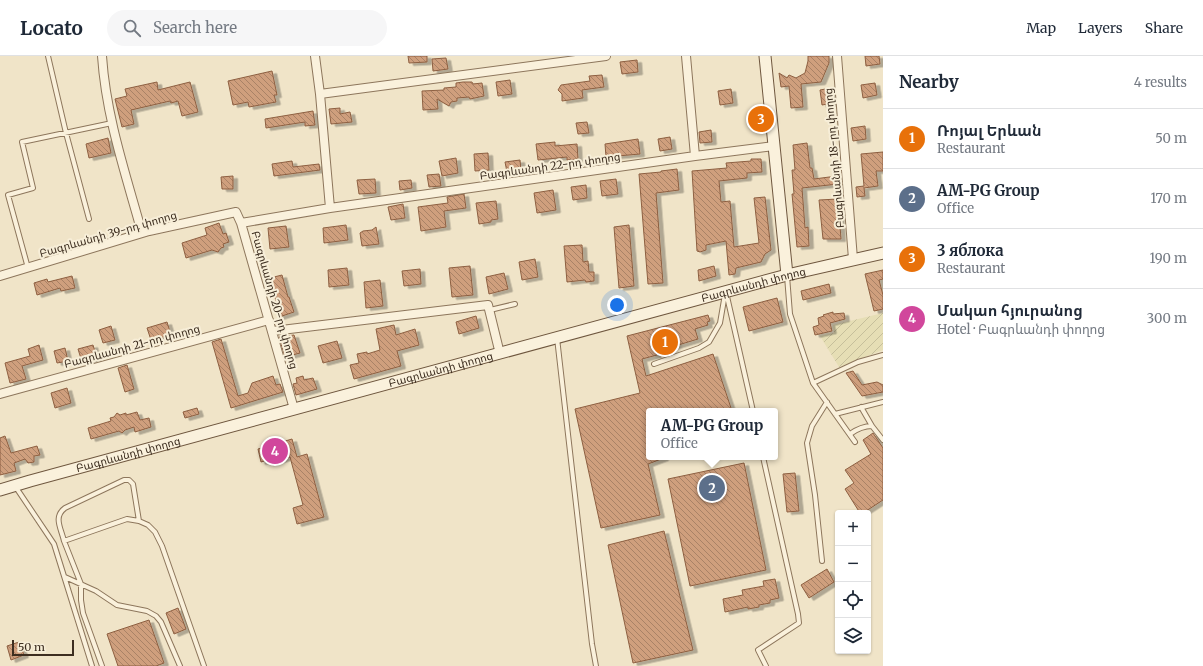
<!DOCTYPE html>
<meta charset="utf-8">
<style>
:root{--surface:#fff;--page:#f6f6f7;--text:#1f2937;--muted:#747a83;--line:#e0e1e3;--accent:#ea580c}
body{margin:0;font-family:Merriweather,"Noto Sans Armenian",serif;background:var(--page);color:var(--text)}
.controls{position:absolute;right:12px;bottom:12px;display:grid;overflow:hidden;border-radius:4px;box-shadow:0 1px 3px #0004}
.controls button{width:36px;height:36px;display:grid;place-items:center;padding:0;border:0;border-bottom:1px solid var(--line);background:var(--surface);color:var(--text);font:20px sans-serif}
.scale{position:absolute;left:12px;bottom:10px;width:62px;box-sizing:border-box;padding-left:4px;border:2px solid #3d2e20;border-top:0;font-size:11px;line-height:14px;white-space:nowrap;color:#3d2e20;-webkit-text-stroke:3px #f7eed8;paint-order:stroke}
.you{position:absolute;left:617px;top:249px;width:14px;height:14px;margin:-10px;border:3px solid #fff;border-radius:50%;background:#1a73e8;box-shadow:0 0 0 6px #1a73e833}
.badge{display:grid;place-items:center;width:26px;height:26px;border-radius:50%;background:var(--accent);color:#fff;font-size:13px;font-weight:700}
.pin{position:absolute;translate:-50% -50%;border:2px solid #fff;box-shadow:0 1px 4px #0006}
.popup{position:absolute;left:646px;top:352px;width:132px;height:52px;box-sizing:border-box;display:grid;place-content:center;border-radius:4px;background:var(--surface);filter:drop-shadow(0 1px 3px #0005);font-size:13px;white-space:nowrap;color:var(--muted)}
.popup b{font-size:15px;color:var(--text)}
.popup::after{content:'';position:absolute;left:50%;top:100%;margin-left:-8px;border:8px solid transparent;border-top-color:var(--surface)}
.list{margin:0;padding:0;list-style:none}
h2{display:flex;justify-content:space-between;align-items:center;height:52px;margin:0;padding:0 16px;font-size:17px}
h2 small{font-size:13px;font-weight:400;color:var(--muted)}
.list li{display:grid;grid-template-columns:26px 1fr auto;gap:12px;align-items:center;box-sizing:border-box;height:60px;padding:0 16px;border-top:1px solid var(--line)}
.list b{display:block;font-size:15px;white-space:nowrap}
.list p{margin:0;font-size:13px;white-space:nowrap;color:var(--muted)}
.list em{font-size:13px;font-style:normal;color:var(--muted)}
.icon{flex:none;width:22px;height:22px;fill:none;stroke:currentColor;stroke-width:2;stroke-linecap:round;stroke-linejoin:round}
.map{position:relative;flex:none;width:883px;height:610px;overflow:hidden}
header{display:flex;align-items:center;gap:24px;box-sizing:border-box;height:56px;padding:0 20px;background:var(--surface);border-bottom:1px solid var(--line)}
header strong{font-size:19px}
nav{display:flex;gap:22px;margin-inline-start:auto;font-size:14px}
.search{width:280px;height:36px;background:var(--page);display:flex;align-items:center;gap:10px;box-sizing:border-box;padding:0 14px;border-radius:22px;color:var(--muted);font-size:15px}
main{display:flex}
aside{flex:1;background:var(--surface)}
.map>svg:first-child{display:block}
.farmland{fill:url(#farmland-furrows)}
.building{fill:url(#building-back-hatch);stroke:#8d5f41;filter:url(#shadow)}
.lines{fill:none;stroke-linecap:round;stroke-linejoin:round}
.lane-casing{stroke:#8d765c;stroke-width:6}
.street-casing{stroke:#8d765c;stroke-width:10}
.secondary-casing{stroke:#6f573f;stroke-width:13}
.lane{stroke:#faf1dc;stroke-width:4}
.street{stroke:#faf1dc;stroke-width:8}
.secondary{stroke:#faf1dc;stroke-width:11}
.labels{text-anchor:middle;stroke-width:4;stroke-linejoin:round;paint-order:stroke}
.street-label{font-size:11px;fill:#3d2e20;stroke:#f7eed8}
</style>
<header>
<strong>Locato</strong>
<div class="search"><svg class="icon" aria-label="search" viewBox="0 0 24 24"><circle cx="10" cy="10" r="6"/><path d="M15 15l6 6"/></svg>Search here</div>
<nav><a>Map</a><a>Layers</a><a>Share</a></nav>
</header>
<main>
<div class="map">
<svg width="883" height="610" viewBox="0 0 883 610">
<defs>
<pattern id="farmland-furrows" width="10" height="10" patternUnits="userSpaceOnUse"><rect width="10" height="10" fill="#e6deb5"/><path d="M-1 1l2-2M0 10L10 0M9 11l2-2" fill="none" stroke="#c6bf9b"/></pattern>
<pattern id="building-back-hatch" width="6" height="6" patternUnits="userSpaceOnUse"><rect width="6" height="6" fill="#cf9f7d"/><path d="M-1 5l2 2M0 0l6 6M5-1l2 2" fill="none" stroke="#a98266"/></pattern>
<filter id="shadow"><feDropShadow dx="4.5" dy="2.5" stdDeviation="0" flood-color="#0004"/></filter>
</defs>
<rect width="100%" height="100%" fill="#f0e4c8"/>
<!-- farmland -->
<path class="farmland" d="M883 257V294L839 311 820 280 834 277 833 269Z"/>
<!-- building -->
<path class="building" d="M408 0H427V6L409 7Z
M808 0H829V7L821 26 801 28 803 51 791 52 789 30 781 31 779 17 787 22 789 19 796 22 805 17 808 5Z
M865 0H879L880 8 866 10Z
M446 2 448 13 433 15 432 3Z
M637 4 638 16 622 18 620 6Z
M272 15 277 39H274L276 46 249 51 248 46 233 49 228 25Z
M602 19 604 31 582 34 583 42 562 45V38L558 34 561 29 590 25 589 20Z
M510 24 512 38 498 40 496 26Z
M157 26 158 34 190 26 198 56 182 60 178 45 171 47 170 45 131 54 134 68 122 71 115 43 127 40 125 33Z
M463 26H472L473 28 482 27 484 40 470 43 469 41 457 42V45L451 46 449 50 437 43 438 53 423 54 422 35 444 34V32L456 31V27Z
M875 27 877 39 863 42 861 29Z
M831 32 833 47 822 49 820 34Z
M731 33 733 47 720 49 718 35Z
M340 52V58L350 56 352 66 331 68 329 53Z
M313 55 315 69 305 70V66L266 72 265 63Z
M587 66 589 77 578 78 576 67Z
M865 70 866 83 853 85 851 72Z
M711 74 712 86 700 87 699 76Z
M670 81 672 93 660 95 658 83Z
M108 82 111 97 89 102 86 88Z
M638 83 640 98 606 101 605 88Z
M555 86V90L577 88 578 103 567 104V101L538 104 536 88Z
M807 87 810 112H812L814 123 837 120 838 128 802 132 805 172 808 171 809 190 797 191 792 138H794L792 114H795L793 89Z
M883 96V115H876L878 130 864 132 865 140 857 141 856 131 864 130 861 98Z
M488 97 489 114 475 115 474 98Z
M456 102 458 117 442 120 439 105Z
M751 103H761L762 116 747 117V122L719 125 721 146 730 145 734 191 759 187 754 142 765 141 771 194 765 198 761 206 736 212 735 218 729 219 726 185 706 189V194L700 196 697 195 692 115 727 112 726 107 751 105Z
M520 104 521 114 507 116 505 106Z
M292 105 293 111 319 108 320 114 274 120 272 108Z
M677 113 679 134 656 137 663 227 648 228 639 118 661 116V115Z
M439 118 441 130 429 131 427 119Z
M233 120V133H222L221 121Z
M375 123 376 137 359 138 357 124Z
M616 123 618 138 602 140 600 125Z
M411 124 412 132 400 134 399 125Z
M586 129 587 142 573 144 571 131Z
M553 134 556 154 537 157 534 137Z
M464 138 466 152 444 155 446 171 421 175 418 151 448 147 447 141Z
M838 143 841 183H823L819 144Z
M496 145 498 163 491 164V166L479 168 476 147Z
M403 148 405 162 391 164 388 151Z
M219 167 223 178 226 177 229 186 223 188 224 191 221 192 218 196 212 194 186 202 182 187 207 179 205 172Z
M346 169 348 184 324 187 323 172Z
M629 169 634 230 619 232 614 171Z
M286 170 289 191 270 193 268 172Z
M376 171 379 188 362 190 360 177 363 175 372 174Z
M582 189 583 206 588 205 589 216H594V225L586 226 585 224 567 226 564 190Z
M535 203 538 221 522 224 519 206Z
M470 210 473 239 452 241 449 212Z
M714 210 716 220 699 225 698 214Z
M347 212 349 229 329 231 328 214Z
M420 213 421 228 404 230 402 215Z
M883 214V223L879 224 883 239V253L874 255 865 218Z
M504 217 508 233 489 238 486 221Z
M282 219 288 241H289L294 256 279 261 274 246 276 245 270 222Z
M72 220 75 232 61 235 60 232 37 239 34 227 47 223 48 226Z
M380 224 383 250 366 252 364 226Z
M829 228 831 237 803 244 801 235Z
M777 242 783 266 749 275 743 251Z
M833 256V258L844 257 845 263 830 267 832 275 815 279 813 271 819 269 818 262 824 260 823 259Z
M708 259 710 265 707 266 708 269 695 273 698 283 655 296 657 299 642 303 646 320 713 298 732 355H649V401H664V402L648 408 660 459 601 472 575 353 640 337 627 280Z
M476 260 479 272 459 278 456 266Z
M167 266 171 279 151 284 147 272Z
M394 269 396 279 415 273 419 289 397 295 401 310 354 323 350 309 359 307 357 298 367 296V298L380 294 376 273Z
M111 270 115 284 103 287 99 274Z
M294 279 300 297 285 301 279 281Z
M221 283 238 340 248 337 252 327 273 320 276 329 280 328 283 336 231 352 212 286Z
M337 285 342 302 323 307 318 290Z
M39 289 43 304 22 310 26 323 10 327 5 307 30 300 28 293Z
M93 289 97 302 82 306 78 293Z
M65 292 68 305 57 307 54 295Z
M127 309 134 333 125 336 118 312Z
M853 315 862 329 877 326 883 329V336L862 340 846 317Z
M303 320 304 324 313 322 317 333 296 339 293 328 297 327 296 322Z
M67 332 71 347 55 352 51 337Z
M197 352 199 358 185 362 183 356Z
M137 356 140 364 149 362 151 371 135 376 134 371 125 374 122 377 119 375 91 383 88 372 111 365 110 362 114 361 117 357 120 359 126 357V359Z
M873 377 883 392V444L863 457H860L845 433 854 427 845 414 871 398 863 384Z
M5 380 11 397 37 390 40 399 34 400V406L28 407 25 403 14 407 16 415 0 419V382Z
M292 383 297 401 307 398 324 461 297 468 293 452 303 449 290 401 269 407 268 404 261 406 258 393Z
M744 407 766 514 690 530 668 423Z
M795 417 799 455 787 456 783 418Z
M664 475 693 594 633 607 608 489Z
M827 513 834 526 809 542 801 529Z
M775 523 779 542 770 544V547L759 549V551L748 553V551L725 556 723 543 743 539 742 534 764 530 763 525Z
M178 552 186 573 174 578 166 557Z
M149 564 164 607 156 610H118L107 578Z
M19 586 24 599 11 604 7 590Z"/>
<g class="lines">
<defs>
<path id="lane" d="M48 0 66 77 89 163
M28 212 8 139 33 132 22 86 112 67
M787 220 790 258 813 327 855 386
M726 236 753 355
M490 254 515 248
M557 282 592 588 596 610
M654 308 699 292 709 286 720 267 725 238
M813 327 858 306 883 299
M861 351 872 370
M835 358 883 346
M850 378C857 373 863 370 872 370L883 384
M763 401 798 558 799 567 758 594 766 610
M15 430 54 488 92 610
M139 465 133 428 129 424H124L65 452C53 461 61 472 64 485L127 463 139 465 148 469 155 476 162 490 204 610
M64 485 81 528V544L83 557 102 610
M822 505 815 439 807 387 812 370 827 346
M65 521 96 535 117 549 147 555 156 560 161 566 180 610"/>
<path id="street" d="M102 0C106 61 126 119 142 177
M686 0 695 100
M837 0 853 203
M320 38 606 0
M330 152 695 100 774 90
M0 220 149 175 236 156 241 167
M273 275 488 249 500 298
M0 338 269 264
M294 353 241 167 330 152 320 38 315 0"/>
<g id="secondary">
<path d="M765 0 787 219"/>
<path id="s1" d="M0 434 30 425 787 219 883 197"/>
</g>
</defs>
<!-- lane casing -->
<use href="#lane" class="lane-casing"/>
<!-- street casing -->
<use href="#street" class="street-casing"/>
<!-- secondary casing -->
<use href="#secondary" class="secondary-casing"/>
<!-- lane -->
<use href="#lane" class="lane"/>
<!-- street -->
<use href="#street" class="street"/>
<!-- secondary -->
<use href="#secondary" class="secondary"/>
</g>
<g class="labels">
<!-- street labels -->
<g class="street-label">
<text transform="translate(834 102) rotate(-95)" y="4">Բագրևանդի 18-րդ փողոց</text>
<text transform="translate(550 110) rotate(-8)" y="4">Բագրևանդի 22-րդ փողոց</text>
<text transform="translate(108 178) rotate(-16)" y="4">Բագրևանդի 39-րդ փողոց</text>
<text dy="4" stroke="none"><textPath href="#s1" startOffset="781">Բագրևանդի փողոց</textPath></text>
<text transform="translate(275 244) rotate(74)" y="4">Բագրևանդի 20-րդ փողոց</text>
<text transform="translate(132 290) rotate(-15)" y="4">Բագրևանդի 21-րդ փողոց</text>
<text dy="4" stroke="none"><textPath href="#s1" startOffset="457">Բագրևանդի փողոց</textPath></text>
<text dy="4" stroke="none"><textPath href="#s1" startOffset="133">Բագրևանդի փողոց</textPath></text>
</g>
</g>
</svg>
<div class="controls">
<button>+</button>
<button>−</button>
<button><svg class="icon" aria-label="locate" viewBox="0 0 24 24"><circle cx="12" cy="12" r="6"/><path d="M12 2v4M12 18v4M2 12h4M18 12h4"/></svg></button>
<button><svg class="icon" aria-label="layers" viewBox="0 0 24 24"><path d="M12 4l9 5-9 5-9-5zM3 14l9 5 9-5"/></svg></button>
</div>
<div class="scale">50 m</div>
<div class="you"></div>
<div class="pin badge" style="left:665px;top:286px;background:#e8710a">1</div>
<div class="pin badge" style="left:712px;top:432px;background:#5c6f8a">2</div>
<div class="popup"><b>AM-PG Group</b>Office</div>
<div class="pin badge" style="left:761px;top:63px;background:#e8710a">3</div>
<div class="pin badge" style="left:275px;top:395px;background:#d1479c">4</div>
</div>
<aside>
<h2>Nearby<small>4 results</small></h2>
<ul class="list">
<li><span class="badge" style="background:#e8710a">1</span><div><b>Ռոյալ Երևան</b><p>Restaurant</p></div><em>50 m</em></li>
<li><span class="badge" style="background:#5c6f8a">2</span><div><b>AM-PG Group</b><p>Office</p></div><em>170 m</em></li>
<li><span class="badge" style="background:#e8710a">3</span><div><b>3 яблока</b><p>Restaurant</p></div><em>190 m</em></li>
<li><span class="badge" style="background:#d1479c">4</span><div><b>Մակաո հյուրանոց</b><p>Hotel · Բագրևանդի փողոց</p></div><em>300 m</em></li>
</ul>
</aside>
</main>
